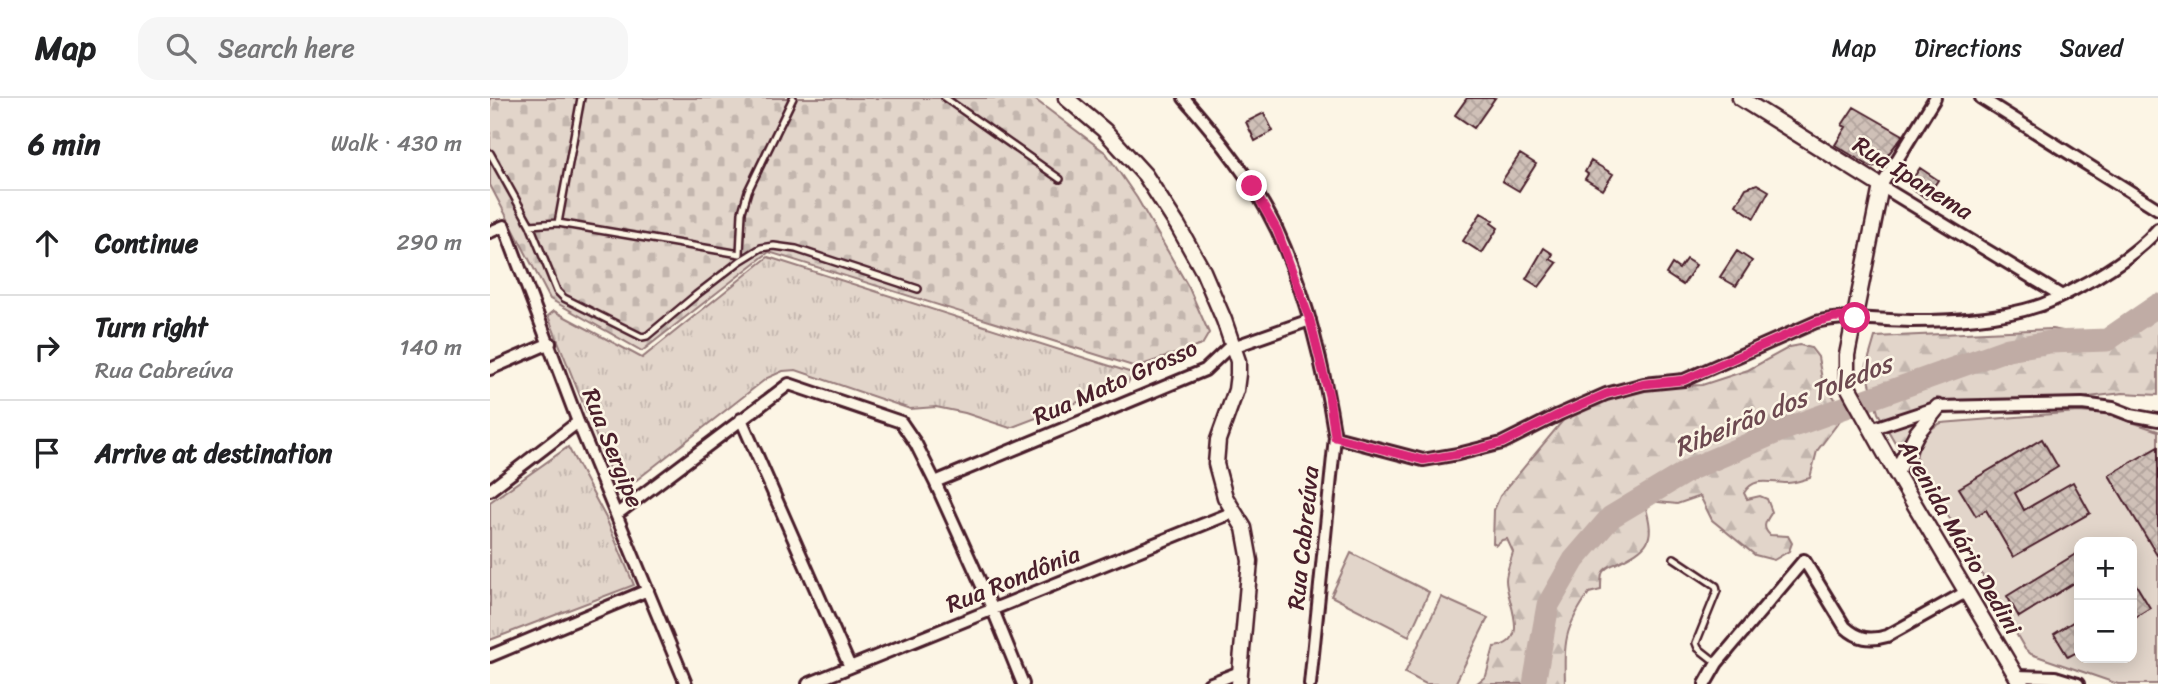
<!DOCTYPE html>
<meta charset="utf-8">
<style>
:root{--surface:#fff;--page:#f6f6f6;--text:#202124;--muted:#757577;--line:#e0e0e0}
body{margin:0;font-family:Sriracha,sans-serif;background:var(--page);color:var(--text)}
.controls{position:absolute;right:21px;bottom:21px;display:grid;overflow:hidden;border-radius:14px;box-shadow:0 4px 18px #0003}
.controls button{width:63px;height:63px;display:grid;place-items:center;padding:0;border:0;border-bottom:2px solid var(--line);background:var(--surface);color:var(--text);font:35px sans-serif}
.stop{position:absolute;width:21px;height:21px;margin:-16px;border:5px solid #db2777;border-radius:50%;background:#fff}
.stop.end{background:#db2777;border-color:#fff;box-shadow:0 2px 7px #0008}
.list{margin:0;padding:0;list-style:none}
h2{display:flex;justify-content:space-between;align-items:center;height:91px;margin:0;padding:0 28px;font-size:30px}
h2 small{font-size:23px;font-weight:400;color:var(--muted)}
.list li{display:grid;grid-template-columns:46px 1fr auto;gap:21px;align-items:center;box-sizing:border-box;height:105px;padding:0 28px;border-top:2px solid var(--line)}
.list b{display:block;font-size:26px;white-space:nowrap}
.list p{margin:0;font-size:23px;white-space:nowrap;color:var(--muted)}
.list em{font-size:23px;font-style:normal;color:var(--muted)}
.icon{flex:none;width:38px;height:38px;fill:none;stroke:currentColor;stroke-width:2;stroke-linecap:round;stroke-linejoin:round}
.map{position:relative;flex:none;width:1668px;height:586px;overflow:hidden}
header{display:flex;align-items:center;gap:42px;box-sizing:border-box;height:98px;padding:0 35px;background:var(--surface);border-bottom:2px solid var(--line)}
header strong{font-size:33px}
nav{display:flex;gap:38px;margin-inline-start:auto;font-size:24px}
.search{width:490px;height:63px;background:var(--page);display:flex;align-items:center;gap:18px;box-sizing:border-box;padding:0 24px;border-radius:21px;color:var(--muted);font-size:26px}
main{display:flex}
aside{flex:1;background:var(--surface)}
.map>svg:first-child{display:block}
.grass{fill:url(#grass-tufts);stroke:#967a7a;stroke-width:2}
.forest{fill:url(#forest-firs);stroke:#967a7a;stroke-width:2}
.cemetery{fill:url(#cemetery-stones);stroke:#967a7a;stroke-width:2}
.pitch{fill:#e2d5ca;stroke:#967a7a;stroke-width:2;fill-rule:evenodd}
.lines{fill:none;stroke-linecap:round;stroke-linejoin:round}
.river{stroke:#c0aca5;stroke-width:23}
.building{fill:url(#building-cross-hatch);stroke:#4a1f2b;stroke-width:2}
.service-casing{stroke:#4a1f2b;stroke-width:10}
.minor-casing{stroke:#4a1f2b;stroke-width:16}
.tertiary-casing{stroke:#4a1f2b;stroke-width:19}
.service{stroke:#fcf5e5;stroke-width:5}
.minor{stroke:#fcf5e5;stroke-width:10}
.tertiary{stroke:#fcf5e5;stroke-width:14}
.route{stroke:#db2777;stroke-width:9}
.labels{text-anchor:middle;stroke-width:5;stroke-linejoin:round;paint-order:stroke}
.street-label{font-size:24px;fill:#4a1f2b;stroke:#fcf5e5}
.water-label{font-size:26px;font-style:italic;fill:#6d4950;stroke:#fcf5e5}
</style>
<header>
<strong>Map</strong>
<div class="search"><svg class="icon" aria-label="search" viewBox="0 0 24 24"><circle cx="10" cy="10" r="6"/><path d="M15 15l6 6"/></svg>Search here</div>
<nav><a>Map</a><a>Directions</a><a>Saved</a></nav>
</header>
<main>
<aside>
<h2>6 min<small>Walk · 430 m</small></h2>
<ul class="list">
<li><svg class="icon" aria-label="ahead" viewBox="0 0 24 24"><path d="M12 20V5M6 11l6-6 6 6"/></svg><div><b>Continue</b></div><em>290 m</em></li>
<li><svg class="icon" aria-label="right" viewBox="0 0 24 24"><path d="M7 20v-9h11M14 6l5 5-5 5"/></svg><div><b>Turn right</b><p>Rua Cabreúva</p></div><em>140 m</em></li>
<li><svg class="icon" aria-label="arrive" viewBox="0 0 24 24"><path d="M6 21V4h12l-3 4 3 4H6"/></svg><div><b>Arrive at destination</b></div></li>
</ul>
</aside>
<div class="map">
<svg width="1668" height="586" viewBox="0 0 1668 586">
<defs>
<pattern id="grass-tufts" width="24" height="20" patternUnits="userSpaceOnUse" patternTransform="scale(1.75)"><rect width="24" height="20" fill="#e2d5ca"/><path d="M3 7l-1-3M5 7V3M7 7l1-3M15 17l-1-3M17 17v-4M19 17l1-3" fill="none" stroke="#c3b6ae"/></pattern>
<pattern id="forest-firs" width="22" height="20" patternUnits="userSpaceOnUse" patternTransform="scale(1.75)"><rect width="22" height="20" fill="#e2d5ca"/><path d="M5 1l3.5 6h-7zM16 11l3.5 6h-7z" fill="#c3b6ae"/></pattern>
<pattern id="cemetery-stones" width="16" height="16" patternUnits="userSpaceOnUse" patternTransform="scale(1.75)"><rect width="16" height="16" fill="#e2d5ca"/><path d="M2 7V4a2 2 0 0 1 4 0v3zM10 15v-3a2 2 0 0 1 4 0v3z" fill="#c3b6ae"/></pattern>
<pattern id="building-cross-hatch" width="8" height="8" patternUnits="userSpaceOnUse" patternTransform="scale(1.75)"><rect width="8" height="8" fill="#cfc0b7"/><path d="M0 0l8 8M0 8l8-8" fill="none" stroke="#b3a59e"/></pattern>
</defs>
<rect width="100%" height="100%" fill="#fcf5e5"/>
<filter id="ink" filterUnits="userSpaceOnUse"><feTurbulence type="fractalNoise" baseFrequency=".0143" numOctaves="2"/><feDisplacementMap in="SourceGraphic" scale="14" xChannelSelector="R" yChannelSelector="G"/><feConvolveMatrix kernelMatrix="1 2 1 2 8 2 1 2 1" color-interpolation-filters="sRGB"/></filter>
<g filter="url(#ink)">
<!-- grass -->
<path class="grass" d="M278 159 642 275 638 285 520 330 475 315 446 309 420 311 306 272 293 273 277 280 135 391 127 390 58 218 64 213 152 260Z
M78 349 116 420 144 487 0 542V404Z"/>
<!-- forest -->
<path class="forest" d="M1668 207V297L1633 295 1445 317 1410 353 1388 315 1376 270 1385 239 1562 231 1617 241Z
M1310 247 1321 250 1328 259 1332 281 1351 310V321L1327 353 1320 380C1312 382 1304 385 1297 385 1280 385 1264 378 1254 395L1257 401 1270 398 1277 401 1282 414C1276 423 1271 429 1280 437L1298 438 1302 445 1299 453 1284 462 1265 457 1222 422 1210 398 1187 406 1159 403 1155 407C1166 444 1159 449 1125 466 1120 468 1114 470 1112 476 1111 480 1111 488 1111 492L1099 495C1074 531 1074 543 1075 586H986L996 578 1004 549C1043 544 1016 503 1016 482 1016 474 1021 462 1023 454L1017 441 1012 442 1006 447 1003 445 1004 412 1010 398 1075 320 1101 301 1154 283 1191 288 1212 287 1258 272 1300 249Z"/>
<!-- cemetery -->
<path class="cemetery" d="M0 0H543L616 55 647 100 699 190 719 235 712 247 646 269 279 154 152 253 60 201 0 87Z"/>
<!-- pitch -->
<path class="pitch" d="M1588 314 1618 316 1668 333V586H1628L1541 556 1535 551 1426 362C1428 345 1434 333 1451 325ZM1589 444H1642V560H1589Z
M861 455 939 494 919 538 841 498Z
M951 499 998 520 965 586H936L915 575Z"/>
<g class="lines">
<!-- river -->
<path class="river" d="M1044 586 1058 507 1084 462 1121 419 1201 371 1292 332 1518 251 1560 244 1617 242 1668 207"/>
</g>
<!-- building -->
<path class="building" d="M977 0H1005L984 30 965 17Z
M1364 9 1413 37 1390 67 1381 69 1345 47 1356 29 1352 27Z
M774 15 783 33 765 43 756 24Z
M1030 56 1046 66 1029 93 1012 83Z
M1101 63 1123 76 1113 92 1095 81 1098 76 1095 74Z
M1430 70 1448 82 1436 100 1418 88Z
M1267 86 1279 93 1264 120 1246 107 1256 90Z
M991 115 1003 122 1001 125 1008 130 992 155 973 143Z
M1054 150 1063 156 1060 161 1067 165 1049 189 1036 181Z
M1247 153 1262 163 1246 188 1230 179Z
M1196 161 1206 167 1193 187 1176 176 1182 166 1189 171Z
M1552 341 1568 369 1525 395 1534 412 1583 384 1600 415 1523 459 1496 412 1486 418 1469 390Z
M1668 349V459L1619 377Z
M1589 454V482L1529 519 1517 498Z
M1642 480 1660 510 1642 521Z
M1589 520V553L1578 559 1564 536Z"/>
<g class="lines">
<defs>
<path id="service" d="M455 0 570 81
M0 55 40 127 67 193 74 200 152 239 157 238 206 197 250 163 271 150 284 148 306 151 428 191
M68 125 91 0
M40 127 68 125 250 156
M250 156 252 114 258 93 303 0
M1184 460 1226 488 1227 493 1206 545 1208 550 1227 565"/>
<path id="minor" d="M694 0C729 40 764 84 787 132 817 197 834 269 845 339L820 586
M1445 0 1391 88 1572 198
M1491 0 1668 111
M0 134 14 128 88 324 196 586
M0 271 60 245
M251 321 360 569
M1381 331 1448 309 1592 306 1623 310 1641 317 1668 322
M845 339 933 362 968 356 1012 345 1068 317 1116 296 1154 286 1194 282 1326 224C1357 216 1389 223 1421 223 1462 223 1508 221 1548 208 1568 202 1586 190 1605 180 1627 167 1651 151 1668 131
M445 384 715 272 737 251 820 222
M0 392 88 324
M127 416 299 286 411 324 426 346 445 384 503 512 533 586
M0 558 158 492
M1526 578 1565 579 1588 586
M318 586 744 414
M719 586 750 574
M1215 586 1227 565 1314 462 1355 529C1368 541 1380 543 1397 538L1476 494"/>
<path id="tertiary" d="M576 0 614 32 655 77 688 128 713 173 734 222 748 263V276L746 292 728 342 726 366 735 399 754 430 760 463 749 586
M1250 0 1391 88 1357 257V287L1406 375 1531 586
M1406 375 1427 335 1448 309"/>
</defs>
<!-- service casing -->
<use href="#service" class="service-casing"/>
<!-- minor casing -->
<use href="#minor" class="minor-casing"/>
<!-- tertiary casing -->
<use href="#tertiary" class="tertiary-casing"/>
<!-- service -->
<use href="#service" class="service"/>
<!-- minor -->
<use href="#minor" class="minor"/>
<!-- tertiary -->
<use href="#tertiary" class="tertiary"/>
</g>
</g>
<g class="lines" filter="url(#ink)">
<!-- route -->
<path class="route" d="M762 88 787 132 820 222 839 298 845 339 933 362 968 356 1012 345 1068 317 1116 296 1154 286 1194 282 1326 224 1345 219 1365 220"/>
</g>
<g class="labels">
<!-- street labels -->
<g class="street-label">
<text transform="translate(1423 80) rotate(32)" y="8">Rua Ipanema</text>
<text transform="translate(625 284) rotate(-24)" y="8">Rua Mato Grosso</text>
<text transform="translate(123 350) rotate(68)" y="8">Rua Sergipe</text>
<text transform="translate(1470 439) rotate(60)" y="8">Avenida Mário Dedini</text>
<text transform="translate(813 440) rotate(-84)" y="8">Rua Cabreúva</text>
<text transform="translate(523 481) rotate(-22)" y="8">Rua Rondônia</text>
</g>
<!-- water labels -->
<g class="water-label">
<text transform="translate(1293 307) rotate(-22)" y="9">Ribeirão dos Toledos</text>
</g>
</g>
</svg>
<div class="controls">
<button>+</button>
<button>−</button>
</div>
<div class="stop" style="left:1365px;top:220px"></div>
<div class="stop end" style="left:762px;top:88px"></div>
</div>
</main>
